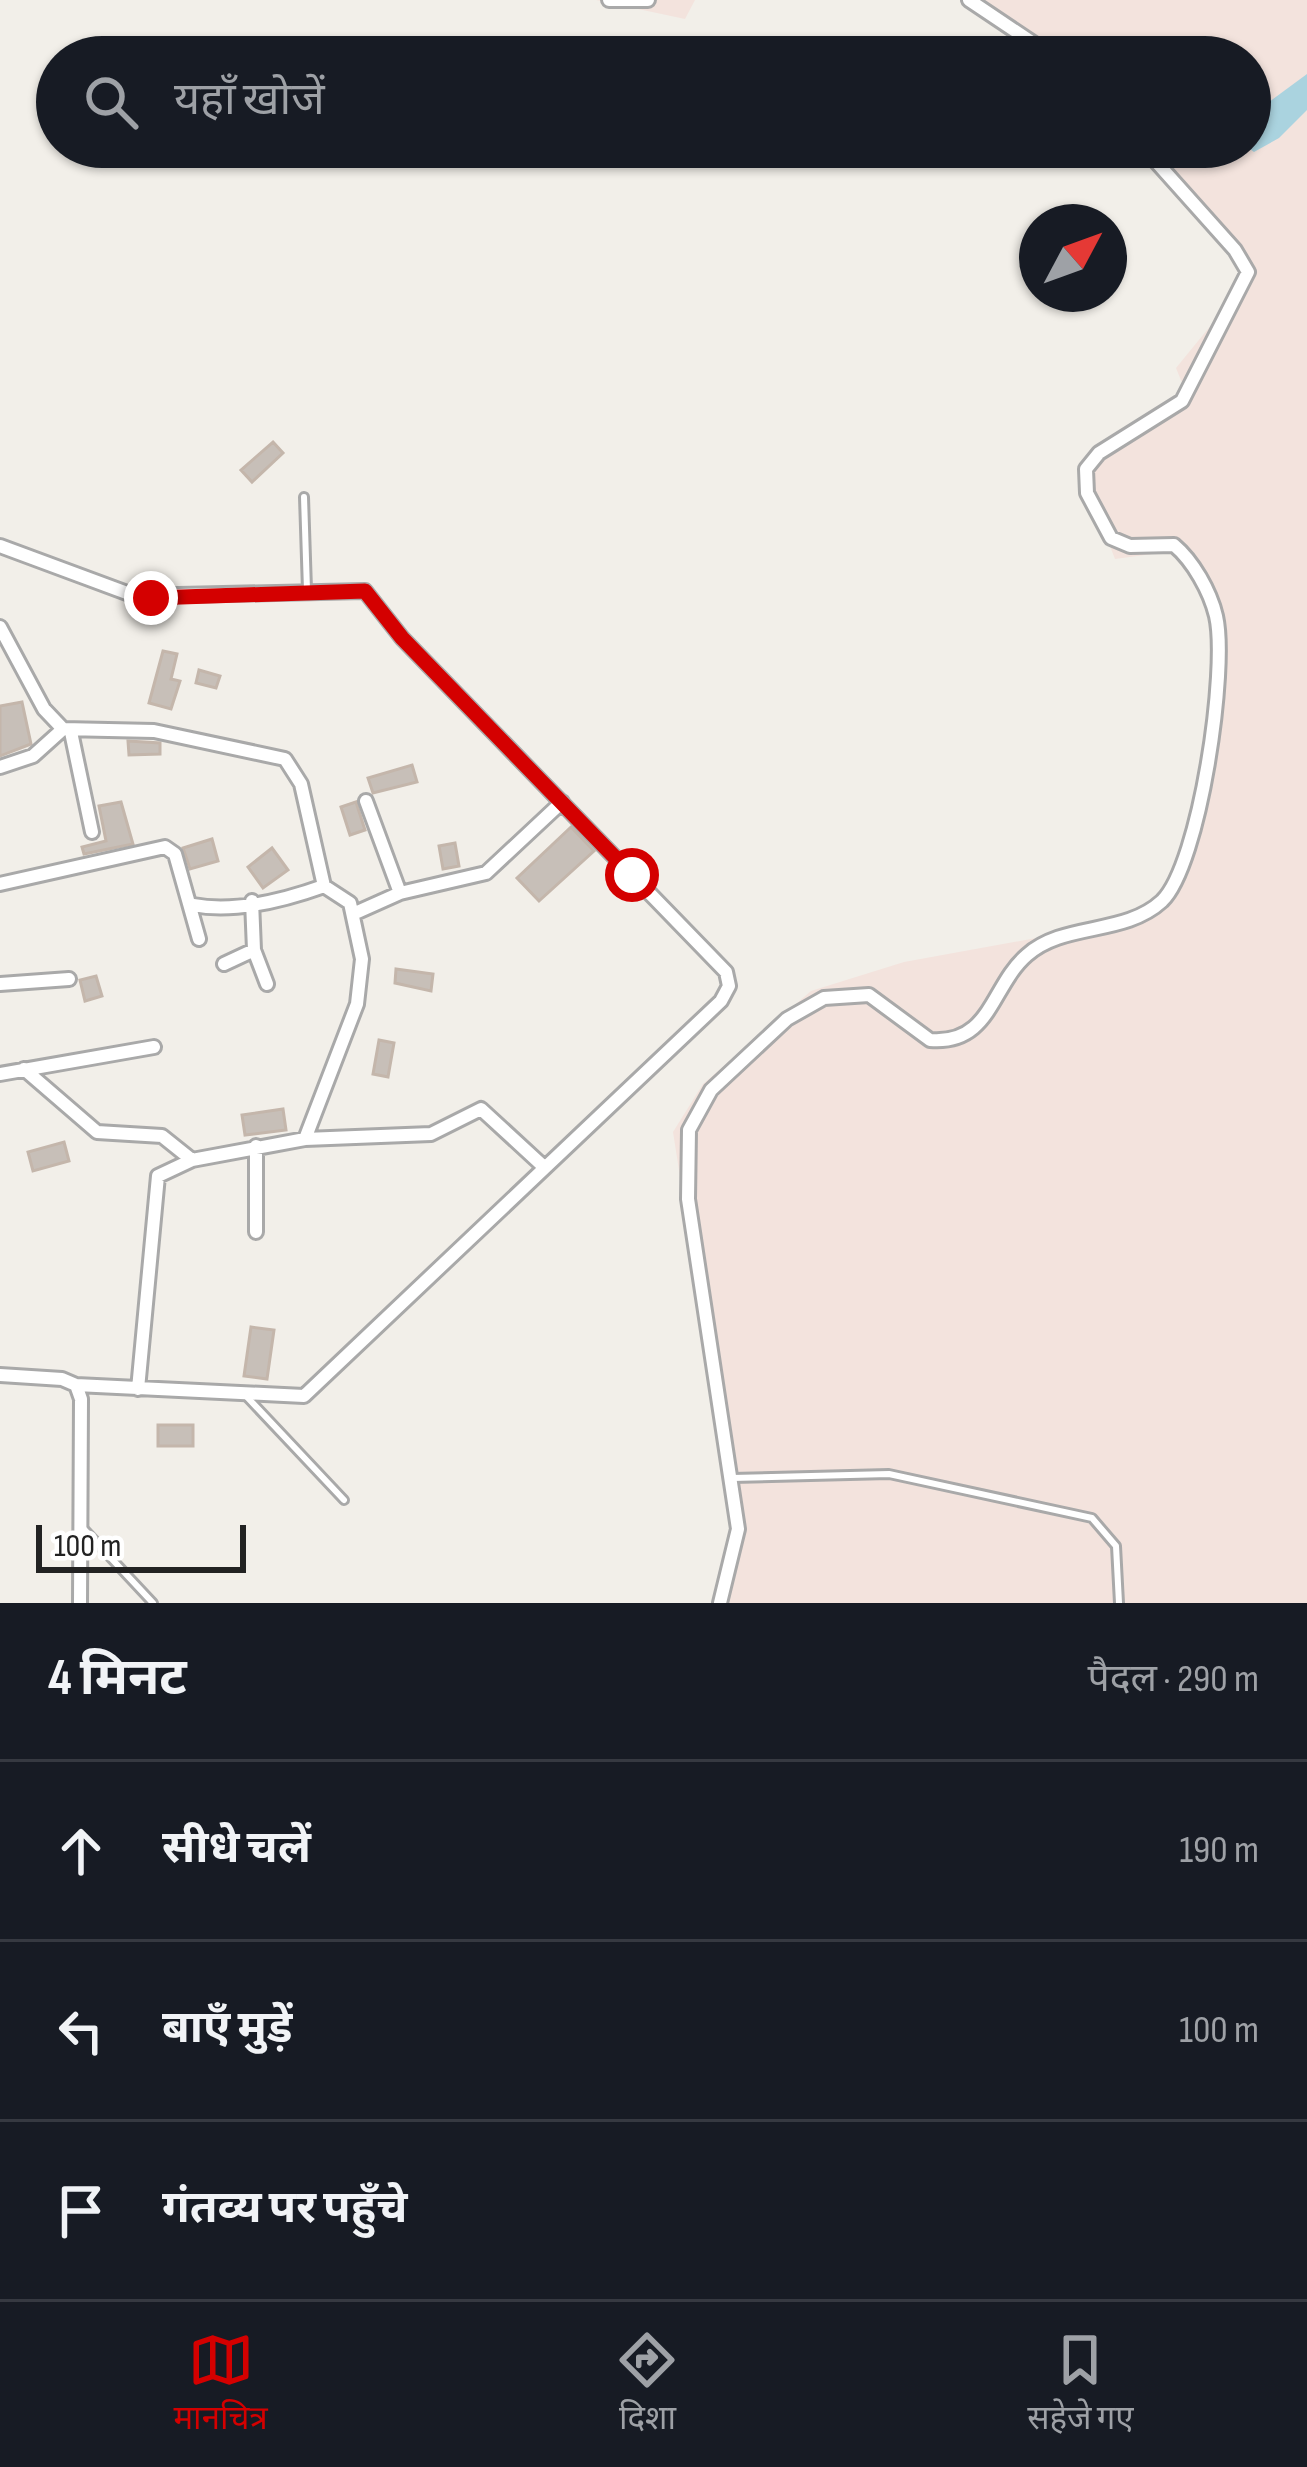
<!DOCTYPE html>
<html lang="hi">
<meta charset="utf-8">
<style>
:root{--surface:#171b24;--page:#20242c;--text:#f1f3f6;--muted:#9ea1a6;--line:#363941;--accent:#d40000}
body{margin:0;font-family:"Sofia Sans Condensed","Noto Sans Devanagari",sans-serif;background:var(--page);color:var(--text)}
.compass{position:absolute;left:1019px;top:204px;width:108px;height:108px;border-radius:50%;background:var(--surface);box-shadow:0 3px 9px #0004;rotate:49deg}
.scale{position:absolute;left:36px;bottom:30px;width:210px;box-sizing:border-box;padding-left:12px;border:6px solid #222;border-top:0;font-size:33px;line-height:42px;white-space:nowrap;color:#222;-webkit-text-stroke:9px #fff;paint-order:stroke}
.stop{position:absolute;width:36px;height:36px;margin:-27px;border:9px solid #d40000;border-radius:50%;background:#fff}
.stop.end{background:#d40000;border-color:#fff;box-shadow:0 3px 12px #0008}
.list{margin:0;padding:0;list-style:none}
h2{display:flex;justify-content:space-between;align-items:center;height:156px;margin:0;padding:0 48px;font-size:51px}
h2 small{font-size:39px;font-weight:400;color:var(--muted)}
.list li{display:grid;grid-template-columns:78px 1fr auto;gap:36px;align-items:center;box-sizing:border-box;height:180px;padding:0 48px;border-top:3px solid var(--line)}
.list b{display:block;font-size:45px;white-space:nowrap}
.list em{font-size:39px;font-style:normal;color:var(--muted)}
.icon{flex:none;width:66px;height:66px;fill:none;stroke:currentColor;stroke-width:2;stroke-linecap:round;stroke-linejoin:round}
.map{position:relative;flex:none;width:1307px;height:1603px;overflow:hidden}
.search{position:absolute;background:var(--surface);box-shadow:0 3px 9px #0004;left:36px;right:36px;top:36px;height:132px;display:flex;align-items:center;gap:30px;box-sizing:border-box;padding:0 42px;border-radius:66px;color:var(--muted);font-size:45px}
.sheet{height:696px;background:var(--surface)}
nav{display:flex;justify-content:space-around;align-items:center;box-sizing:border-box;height:168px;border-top:3px solid var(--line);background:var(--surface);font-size:33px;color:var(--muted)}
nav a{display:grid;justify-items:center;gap:6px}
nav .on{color:var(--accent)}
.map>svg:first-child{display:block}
.military{fill:#f3e3dd}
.water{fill:#aad3df}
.building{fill:#c7bfb8;stroke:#c4b6ab;stroke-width:3}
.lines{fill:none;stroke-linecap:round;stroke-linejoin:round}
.lane-casing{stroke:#a9a9a9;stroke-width:12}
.street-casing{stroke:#a9a9a9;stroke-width:18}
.lane{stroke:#fff;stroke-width:6}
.street{stroke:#fff;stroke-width:12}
.route{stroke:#d40000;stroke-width:15}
</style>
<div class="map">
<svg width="1307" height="1603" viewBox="0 0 1307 1603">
<rect width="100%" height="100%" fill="#f2efe9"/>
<!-- military -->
<path class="military" d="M596 0H695L685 19Z
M962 0H1307V1603H716L736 1533 673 1132 703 1084 811 991 904 962 1091 928 1156 902 1183 862 1199 783 1219 621 1175 551 1115 559 1079 467 1091 449 1187 395 1176 368 1252 275 1138 147H1250V57H1040Z"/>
<!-- water -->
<path class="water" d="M1307 74V110L1279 138 1254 152 1247 147 1250 116Z"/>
<!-- building -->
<path class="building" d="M273 442 283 453 252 482 241 470Z
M163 651 177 654 171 679 180 681 171 709 149 703Z
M199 670 220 676 216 688 196 683Z
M22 702 31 744 0 756V706Z
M128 741 160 743V754L129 755Z
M412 765 417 782 373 793 368 778Z
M121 802 133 844 84 854 82 847 106 841 99 806Z
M356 802 365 830 350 835 341 807Z
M571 827 594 851 539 901 517 878Z
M212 839 218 861 190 869 183 848Z
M455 843 459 866 443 869 439 846Z
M272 848 288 870 263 888 248 867Z
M396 969 433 974 431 991 395 983Z
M96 976 102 996 85 1001 80 980Z
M379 1040 394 1043 388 1077 373 1074Z
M283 1109 286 1130 245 1135 242 1115Z
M64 1142 69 1161 33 1171 28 1152Z
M251 1327 274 1330 267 1379 244 1376Z
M158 1425H193V1446H158Z"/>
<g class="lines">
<defs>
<path id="lane" d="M304 497 307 590
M247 1397 344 1500
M732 1478 889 1474 1092 1518 1116 1546 1119 1603
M81 1526 153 1603"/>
<path id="street" d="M609 0H648
M969 0 1054 57
M0 546 135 596 365 591 402 638 726 972 729 986 721 1001 304 1396 76 1385
M0 627 44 709 63 729 154 731 285 759 301 784 324 886 350 903 362 959 357 1004 305 1139 192 1160 158 1176 138 1389
M71 732 92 832
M0 767 33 756 63 729
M366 801 400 893
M0 884 165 847 175 854 199 939
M193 905C235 913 285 900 324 886
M353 914 400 893 486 873 562 802
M254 950 267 984
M224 964 254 950 252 901
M0 984 69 979
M24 1069 97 1132 162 1136 192 1160
M0 1074 154 1047
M305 1139 431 1134 481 1109 544 1167
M256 1146V1232
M0 1375 62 1379 76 1385 81 1399 80 1603
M720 1603 738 1529 688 1199 689 1130 711 1090 787 1019 824 998 869 995 930 1040C991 1045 991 986 1027 955 1064 922 1124 936 1162 901 1200 864 1228 668 1216 616 1210 591 1193 561 1174 545L1130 546 1111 538 1087 493 1086 469 1099 453 1182 401 1248 272 1235 250 1143 147"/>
</defs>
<!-- lane casing -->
<use href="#lane" class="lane-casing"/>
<!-- street casing -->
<use href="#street" class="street-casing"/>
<!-- lane -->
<use href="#lane" class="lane"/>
<!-- street -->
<use href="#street" class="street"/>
</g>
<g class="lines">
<!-- route -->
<path class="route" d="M151 598 365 591 402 638 632 875"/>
</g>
</svg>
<svg class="compass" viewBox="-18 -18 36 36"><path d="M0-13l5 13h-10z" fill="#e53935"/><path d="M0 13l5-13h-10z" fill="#9ea1a6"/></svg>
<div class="scale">100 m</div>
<div class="stop" style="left:632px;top:875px"></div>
<div class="stop end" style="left:151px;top:598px"></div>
<div class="search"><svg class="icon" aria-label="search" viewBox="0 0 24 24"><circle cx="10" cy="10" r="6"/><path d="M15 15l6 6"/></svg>यहाँ खोजें</div>
</div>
<section class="sheet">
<h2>4 मिनट<small>पैदल · 290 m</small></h2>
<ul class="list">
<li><svg class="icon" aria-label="ahead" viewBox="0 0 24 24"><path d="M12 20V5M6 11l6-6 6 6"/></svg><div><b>सीधे चलें</b></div><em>190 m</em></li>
<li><svg class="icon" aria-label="left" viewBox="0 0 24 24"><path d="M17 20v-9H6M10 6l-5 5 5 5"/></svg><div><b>बाएँ मुड़ें</b></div><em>100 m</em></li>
<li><svg class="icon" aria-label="arrive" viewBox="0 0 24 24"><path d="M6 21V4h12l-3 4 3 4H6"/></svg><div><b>गंतव्य पर पहुँचे</b></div></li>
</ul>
</section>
<nav>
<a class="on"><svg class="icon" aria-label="map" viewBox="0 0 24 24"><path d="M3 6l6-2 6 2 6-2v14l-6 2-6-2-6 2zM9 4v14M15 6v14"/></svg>मानचित्र</a>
<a><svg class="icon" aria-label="directions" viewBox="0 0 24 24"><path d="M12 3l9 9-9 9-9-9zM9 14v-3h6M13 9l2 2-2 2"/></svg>दिशा</a>
<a><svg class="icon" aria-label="saved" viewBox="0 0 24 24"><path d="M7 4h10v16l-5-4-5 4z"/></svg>सहेजे गए</a>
</nav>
